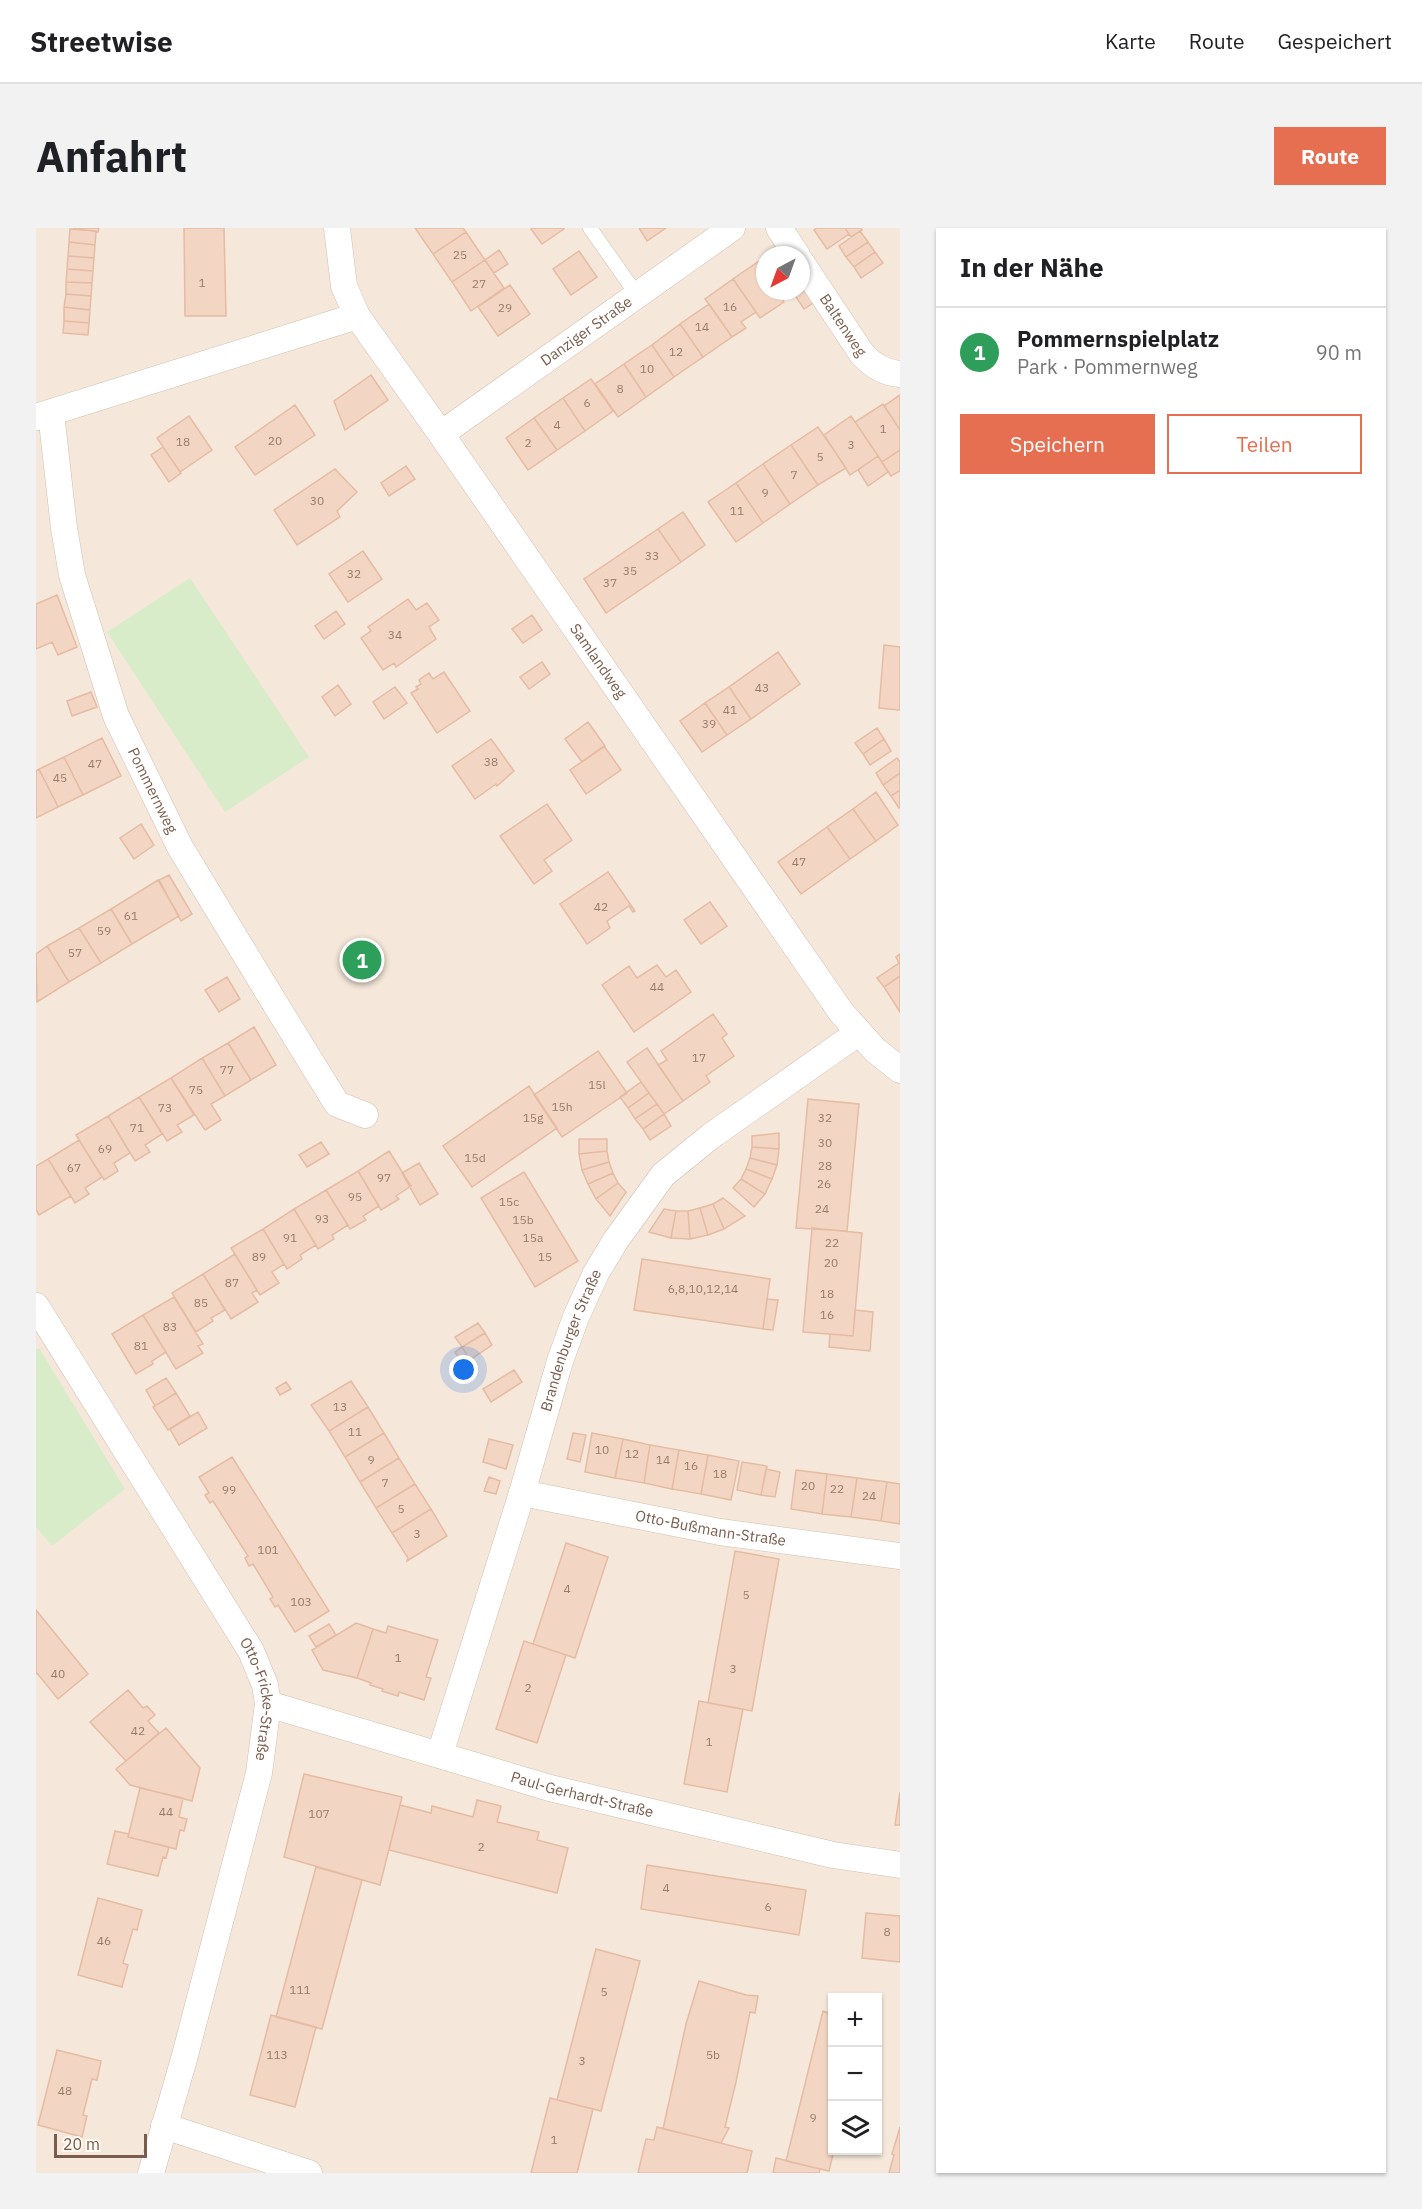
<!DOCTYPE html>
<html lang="de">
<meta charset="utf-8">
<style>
:root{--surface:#fff;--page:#f2f2f2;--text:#202124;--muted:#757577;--line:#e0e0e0;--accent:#e76f51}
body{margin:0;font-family:"IBM Plex Sans",sans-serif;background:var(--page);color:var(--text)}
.controls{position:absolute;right:18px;bottom:18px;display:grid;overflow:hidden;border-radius:0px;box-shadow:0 2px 4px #0004}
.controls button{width:54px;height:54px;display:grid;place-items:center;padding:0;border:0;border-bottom:2px solid var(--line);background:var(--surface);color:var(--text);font:30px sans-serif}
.compass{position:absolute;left:720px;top:18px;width:54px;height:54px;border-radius:50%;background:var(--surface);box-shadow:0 2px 4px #0004;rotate:221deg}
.scale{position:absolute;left:18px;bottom:15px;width:93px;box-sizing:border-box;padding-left:6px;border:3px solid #7a5c4d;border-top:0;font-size:16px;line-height:21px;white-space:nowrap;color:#7a5c4d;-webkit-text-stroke:4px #fffaf3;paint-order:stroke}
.you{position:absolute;left:428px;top:1142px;width:21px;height:21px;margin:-15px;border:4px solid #fff;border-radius:50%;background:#1a73e8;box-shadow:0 0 0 9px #1a73e833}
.badge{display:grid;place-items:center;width:39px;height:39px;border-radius:50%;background:var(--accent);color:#fff;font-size:20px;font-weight:700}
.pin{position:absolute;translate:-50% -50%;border:3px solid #fff;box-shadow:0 2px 6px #0006}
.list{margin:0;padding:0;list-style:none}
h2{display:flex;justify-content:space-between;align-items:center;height:78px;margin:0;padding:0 24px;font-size:26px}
h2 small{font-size:20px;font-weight:400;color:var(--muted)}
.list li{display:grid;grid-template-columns:39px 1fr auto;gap:18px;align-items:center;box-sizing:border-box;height:90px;padding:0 24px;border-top:2px solid var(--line)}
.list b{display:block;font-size:22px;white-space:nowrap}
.list p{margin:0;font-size:20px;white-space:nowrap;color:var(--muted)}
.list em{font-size:20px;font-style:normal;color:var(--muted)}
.actions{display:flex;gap:12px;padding:18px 24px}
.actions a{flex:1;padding:14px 0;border:2px solid var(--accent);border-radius:0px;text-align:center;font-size:21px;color:var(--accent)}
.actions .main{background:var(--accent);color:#fff}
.icon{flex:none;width:33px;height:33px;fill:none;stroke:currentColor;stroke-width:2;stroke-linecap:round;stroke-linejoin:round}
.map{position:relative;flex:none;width:864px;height:1945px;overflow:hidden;border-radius:0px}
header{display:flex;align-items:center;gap:36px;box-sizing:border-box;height:84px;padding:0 30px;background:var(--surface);border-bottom:2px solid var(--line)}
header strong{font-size:28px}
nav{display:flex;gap:33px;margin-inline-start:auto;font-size:21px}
.intro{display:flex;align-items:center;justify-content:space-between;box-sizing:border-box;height:144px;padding:0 36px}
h1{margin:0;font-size:42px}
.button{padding:15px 27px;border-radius:0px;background:var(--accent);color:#fff;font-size:21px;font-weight:700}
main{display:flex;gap:36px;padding:0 36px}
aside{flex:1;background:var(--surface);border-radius:0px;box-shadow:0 2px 4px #0004}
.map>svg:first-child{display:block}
.residential{fill:#f5e8da;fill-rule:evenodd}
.green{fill:#d8ecc9}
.building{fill:#f3d5c3;stroke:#e6bba3;stroke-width:1.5}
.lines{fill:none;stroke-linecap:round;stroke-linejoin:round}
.lane-casing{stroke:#d1beb0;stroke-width:15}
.street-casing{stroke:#d1beb0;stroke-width:27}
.lane{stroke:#fff;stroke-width:14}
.street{stroke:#fff;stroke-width:26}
.labels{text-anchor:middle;stroke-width:4.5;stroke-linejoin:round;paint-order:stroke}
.number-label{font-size:12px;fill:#987a6a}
.street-label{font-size:15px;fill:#7a5c4d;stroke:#fffaf3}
</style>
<header>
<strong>Streetwise</strong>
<nav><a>Karte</a><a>Route</a><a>Gespeichert</a></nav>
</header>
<div class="intro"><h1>Anfahrt</h1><a class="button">Route</a></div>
<main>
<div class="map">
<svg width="864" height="1945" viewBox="0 0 864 1945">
<rect width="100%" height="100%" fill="#fdf6ec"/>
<!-- residential -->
<path class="residential" d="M0 0H864V1945H0ZM729 27H765V63H729ZM796 1770H842V1922H796Z"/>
<!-- green -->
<path class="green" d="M154 350 273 529 189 584 71 404Z
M3 1120 89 1261 16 1318 0 1299V1122Z"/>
<!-- building -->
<path class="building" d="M37 0H63L62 4Z
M148 0H188L190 88H149Z
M379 0H427L430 4 397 26Z
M496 0H527L528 1 506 16 495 1Z
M603 0H630L611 13Z
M781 0H809L813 6 791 21 778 2Z
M809 0H825L826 2 815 9Z
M34 1 60 3 59 17 33 14Z
M824 3 832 14 810 29 803 18Z
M430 4 449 32 416 54 397 26Z
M33 14 59 17 58 30 32 28Z
M832 14 839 24 818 39 810 29Z
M463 22 472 36 458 45 449 32Z
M543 23 561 49 535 67 517 41Z
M839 24 847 35 825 50 818 39Z
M32 28 58 30 57 43 31 41Z
M726 31 729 36V63L749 64 744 67 748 74 724 90 697 51Z
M449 32 468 60 435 83 416 54Z
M31 41 57 43 56 55 30 54Z
M697 51 720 84 705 94 710 100 696 109 669 71Z
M765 52 780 73 768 81 756 63H765Z
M30 54 56 55 55 68 30 66Z
M474 57 494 86 462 108 442 79Z
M30 66 55 68 54 82 28 79Z
M673 76 696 109 667 129 644 96Z
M28 79 54 82 53 95 28 93Z
M28 93 53 95 52 107 27 105Z
M644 96 667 129 638 149 616 117Z
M616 117 638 149 610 169 588 136Z
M588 136 610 169 582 189 559 156Z
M335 147 352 172 309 202 298 173Z
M555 151 577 183 549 203 527 170Z
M864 167V202L848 178Z
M527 170 549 203 521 222 498 190Z
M847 176 864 202V222L846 234 819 194Z
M259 177 279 207 219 247 199 219Z
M153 188 176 222 144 244 121 210Z
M815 188 842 228 814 247 788 207Z
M498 190 521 222 492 242 470 210Z
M782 199 810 240 782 257 755 217Z
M755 217 782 257 754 276 727 236Z
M127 219 145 245 133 254 115 227Z
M864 222V243L855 248 846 234Z
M842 228 852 244 832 258 822 242Z
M727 236 754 276 727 295 700 255Z
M370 238 379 251 353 268 345 255Z
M299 241 321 264 301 283 304 289 261 317 238 282Z
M700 255 727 295 700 314 672 274Z
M647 284 669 317 645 334 622 301Z
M622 301 645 334 570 385 548 351Z
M327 323 346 351 312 374 293 346Z
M21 367 41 419 22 427 16 414 0 421V376Z
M372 371 380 382 391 375 403 392 393 399 400 411 360 439 358 435 347 442 325 410 335 403 332 399Z
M300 383 309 396 288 411 279 398Z
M496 387 506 402 487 415 476 401Z
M848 417 864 419V482L843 480Z
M742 424 764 456 715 491 693 459Z
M506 434 514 446 493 461 484 449Z
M408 444 434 483 401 505 375 465 382 461 380 459 385 456 383 452 393 445 397 451Z
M302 457 315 476 299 488 286 469Z
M359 459 371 475 348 491 337 474Z
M693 459 715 491 691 507 669 475Z
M55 464 61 479 36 488 31 473Z
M669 475 691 507 666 524 644 493Z
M552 494 569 518 546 534 529 511Z
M841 500 848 511 827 526 819 515Z
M66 510 85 548 47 567 28 529Z
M455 511 478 543 461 558 460 556 439 571 416 538Z
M848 511 855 523 834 537 827 526Z
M568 518 585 542 550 566 534 542Z
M28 529 47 567 22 579 3 541Z
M861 530 864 534V545L847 557 840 545Z
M3 541 22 579 0 590V543Z
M864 545V562L855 568 847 557Z
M864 562V579L863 580 855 568Z
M840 564 862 597 840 613 817 581Z
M511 576 536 612 508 632 516 643 498 656 464 608Z
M817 581 840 613 814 631 791 599Z
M105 596 118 617 98 631 84 610Z
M791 599 814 631 765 666 742 634Z
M572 644 599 683 597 684 593 678 571 693 574 700 551 716 524 676Z
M133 647 156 686 145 693 123 652Z
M122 652 143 688 96 716 75 681Z
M674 674 691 698 665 716 648 692Z
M75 681 96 716 65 735 43 700Z
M43 700 65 735 33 754 11 718Z
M11 718 33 754 1 774 0 726Z
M864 726V748L848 759 841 750 863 735 860 729Z
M621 737 630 749 640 742 655 764 598 804 566 757 593 738 601 750Z
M864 748V784L848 759Z
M191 749 204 771 183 784 169 762Z
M677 786 691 806 686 810 698 828 670 848 674 854 647 873 622 837 631 832 625 823Z
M218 799 240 837 215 852 192 815Z
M192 815 215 852 189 868 166 830Z
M611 820 647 873 628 886 591 834Z
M562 823 591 865 526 909 498 867Z
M166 830 189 868 175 876 185 892 169 902 135 850Z
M135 850 158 887 141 897 146 904 131 913 103 869Z
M605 854 613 865 592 880 584 869Z
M493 858 521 900 436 959 407 918Z
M613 865 621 876 599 891 592 880Z
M103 869 126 906 109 917 114 924 99 933 72 888Z
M772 871 823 876 811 1003 760 1000Z
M621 876 628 886 607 901 599 891Z
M628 886 635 898 614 912 607 901Z
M72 888 94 925 78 935 82 943 68 952 40 907Z
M743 905V921L716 919V908Z
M543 911H571V923L543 926Z
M43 912 66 949 49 960 53 966 39 975 12 931Z
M285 914 293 926 271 939 263 927Z
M716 919 743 921 741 937 714 930Z
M353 923 375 958 360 968 363 971 345 982 322 943Z
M571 923 573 934 546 942 543 926Z
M714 930 741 937 736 951 710 941Z
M12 931 35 968 3 987 0 982V938Z
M573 934 577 945 552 956 546 942Z
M383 935 402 966 384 977 366 945Z
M710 941 736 951 729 966 705 951Z
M322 943 343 978 327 988 330 992 314 1001 290 962Z
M488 944 542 1033 499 1059 445 970Z
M577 945 582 955 560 971 552 956Z
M705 951 729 966 718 979 697 960Z
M582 955 590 964 574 988 560 971Z
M290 962 312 997 296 1007 298 1011 282 1021 258 981Z
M687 970 709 988 688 1001 677 976Z
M677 976 688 1001 672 1007 664 980Z
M664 980 672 1007 654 1011 652 983Z
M258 981 280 1017 264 1027 266 1031 251 1041 227 1001Z
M628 981 640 983 635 1010 613 1004Z
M640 983H652L654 1011 635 1010Z
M776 1000 826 1005 817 1108 767 1104Z
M227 1001 248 1036 236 1044 243 1055 224 1067 195 1020Z
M199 1026 221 1062 216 1065 222 1074 195 1091 167 1046Z
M606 1031 734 1051 727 1101 598 1082Z
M167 1046 189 1082 175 1090 177 1093 160 1104 136 1065Z
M138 1069 167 1116 162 1118 167 1125 140 1141 107 1087Z
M731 1071 742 1072 737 1102 727 1101Z
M819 1082 837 1084 834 1123 793 1119 794 1106 817 1108Z
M107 1087 130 1124 116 1133 117 1136 100 1146 76 1106Z
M442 1095 449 1105 426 1119 419 1109Z
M449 1105 456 1117 434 1132 426 1119Z
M426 1119 434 1132 427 1136 419 1124Z
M478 1142 486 1154 455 1174 447 1161Z
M130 1150 140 1165 119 1178 110 1162Z
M315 1153 332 1179 293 1203 275 1177Z
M250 1154 255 1161 244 1167 240 1160Z
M140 1165 154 1188 132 1202 117 1179Z
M332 1179 348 1205 309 1229 293 1203Z
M162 1184 171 1200 143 1217 134 1201Z
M348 1205 363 1230 324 1254 309 1229Z
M537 1205 550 1207 544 1234 531 1231Z
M556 1205 587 1211 579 1250 549 1244Z
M453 1211 477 1217 470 1241 447 1234Z
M587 1211 614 1217 608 1255 579 1250Z
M614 1217 643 1222 636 1261 608 1255Z
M643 1222 672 1227 665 1266 636 1261Z
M672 1227 703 1233 695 1272 665 1266Z
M196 1229 293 1383 259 1404 242 1377 239 1379 234 1371 237 1369 217 1336 213 1338 209 1330 212 1328 177 1273 174 1275 169 1267 173 1265 163 1249Z
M363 1230 379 1256 340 1280 324 1254Z
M706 1234 731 1238 725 1267 701 1262Z
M730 1241 744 1244 739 1269 725 1267Z
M760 1242 791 1246 786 1286 755 1281Z
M791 1246 821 1250 815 1289 786 1286Z
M453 1249 464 1253 460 1266 448 1263Z
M821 1250 851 1254 845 1293 815 1289Z
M851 1254 864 1256V1296L845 1293Z
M379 1256 395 1281 356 1305 340 1280Z
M395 1281 411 1308 371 1333 372 1330 356 1305Z
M530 1315 572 1329 539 1430 497 1416Z
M699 1323 743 1331 716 1483 672 1475Z
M0 1382 52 1446 22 1471 1 1445 0 1446Z
M320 1395 337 1401 321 1450 287 1442 276 1422Z
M293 1396 300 1407 280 1419 273 1408Z
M352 1398 402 1412 390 1449 395 1450 388 1472 363 1464 362 1468 346 1463 347 1461 334 1457 335 1455 321 1450 337 1401 350 1405Z
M488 1413 530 1427 501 1515 460 1501Z
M92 1462 107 1480 111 1478 119 1487 112 1493 123 1505 90 1533 54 1494Z
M663 1473 707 1481 691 1564 648 1556Z
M130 1500 164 1540 156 1573 94 1557 80 1541Z
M268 1546 366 1569 344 1657 248 1629Z
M104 1560 147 1570 143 1589 151 1591 148 1603 144 1602 140 1621 92 1609Z
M864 1564V1597H859Z
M441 1572 465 1578 461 1594 503 1604 501 1612 532 1620 521 1665 353 1622 364 1577 395 1585 396 1578 437 1589Z
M79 1603 93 1606 92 1609 133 1619 130 1630 127 1629 122 1648 71 1636Z
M611 1637 770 1662 763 1707 605 1681Z
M280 1639 326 1652 286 1801 240 1789Z
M62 1670 106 1682 101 1702 97 1701 87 1735 92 1737 86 1759 42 1747Z
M830 1685 864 1688V1734L826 1730Z
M560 1721 604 1733 565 1883 521 1872Z
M663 1753 710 1767 722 1768 719 1785 714 1784 700 1854 689 1899 693 1900 685 1915 627 1901 650 1796Z
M787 1783 796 1786 798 1922 793 1943 750 1933Z
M235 1787 280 1799 259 1879 214 1867Z
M21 1822 65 1833 61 1852 56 1851 47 1887 51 1888 46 1909 2 1897Z
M514 1870 557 1881 541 1945H495Z
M621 1899 716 1923 711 1945H602L610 1911 618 1912Z
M864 1899V1945H853L858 1927 856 1926Z
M740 1930 784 1941 783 1945H737Z"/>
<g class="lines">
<defs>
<path id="lane" d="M554 0 601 67"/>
<g id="street">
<path id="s1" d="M301 0 308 58 321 88 405 206 805 784 839 822 864 842"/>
<path d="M743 0 761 27"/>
<path id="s2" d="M765 34 826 126C836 137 849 145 864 146"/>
<path id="s3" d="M15 185 28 300 36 347 80 488 144 619 235 769 301 876 329 887"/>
<path d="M0 189 321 88"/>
<path id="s4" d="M405 206 696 0"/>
<path id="s5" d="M0 1078 215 1423 229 1457 232 1476 223 1545 148 1831 115 1945"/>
<path id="s6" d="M486 1265 684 1304 864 1328"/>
<path id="s7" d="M232 1476 514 1560 797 1627 864 1637"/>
<path id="s8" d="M404 1526 486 1265 524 1133 540 1089 560 1045 580 1012 627 947 675 908 822 805"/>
<path d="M128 1898 273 1945"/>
</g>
</defs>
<!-- lane casing -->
<use href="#lane" class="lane-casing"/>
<!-- street casing -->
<use href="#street" class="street-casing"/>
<!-- lane -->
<use href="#lane" class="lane"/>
<!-- street -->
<use href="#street" class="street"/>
</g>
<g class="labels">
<!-- number labels -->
<g class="number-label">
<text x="424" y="31">25</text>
<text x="166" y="59">1</text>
<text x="443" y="60">27</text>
<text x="694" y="83">16</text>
<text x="469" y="84">29</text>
<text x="666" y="103">14</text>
<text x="640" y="128">12</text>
<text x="611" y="145">10</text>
<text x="584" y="165">8</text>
<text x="551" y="179">6</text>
<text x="521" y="201">4</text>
<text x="847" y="205">1</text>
<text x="239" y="217">20</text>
<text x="147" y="218">18</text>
<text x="492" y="219">2</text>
<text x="815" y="221">3</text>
<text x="784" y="233">5</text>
<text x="758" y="251">7</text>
<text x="729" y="269">9</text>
<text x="281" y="277">30</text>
<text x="701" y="287">11</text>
<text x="616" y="332">33</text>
<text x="594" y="347">35</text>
<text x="318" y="350">32</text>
<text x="574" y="359">37</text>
<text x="359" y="411">34</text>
<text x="726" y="464">43</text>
<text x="694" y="486">41</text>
<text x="673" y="500">39</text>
<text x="455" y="538">38</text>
<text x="59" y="540">47</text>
<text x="24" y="554">45</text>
<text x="763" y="638">47</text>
<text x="565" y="683">42</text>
<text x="95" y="692">61</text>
<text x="68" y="707">59</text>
<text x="39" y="729">57</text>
<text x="621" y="763">44</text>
<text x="663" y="834">17</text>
<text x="191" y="846">77</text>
<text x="561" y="861">15l</text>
<text x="160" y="866">75</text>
<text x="526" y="883">15h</text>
<text x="129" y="884">73</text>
<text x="497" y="894">15g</text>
<text x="789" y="894">32</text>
<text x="101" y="904">71</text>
<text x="789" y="919">30</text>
<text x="69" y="925">69</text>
<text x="439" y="934">15d</text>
<text x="789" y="942">28</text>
<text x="38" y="944">67</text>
<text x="348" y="954">97</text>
<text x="788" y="960">26</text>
<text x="319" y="973">95</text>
<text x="473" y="978">15c</text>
<text x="786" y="985">24</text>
<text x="286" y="995">93</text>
<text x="487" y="996">15b</text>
<text x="254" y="1014">91</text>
<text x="497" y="1014">15a</text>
<text x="796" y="1019">22</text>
<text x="223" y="1033">89</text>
<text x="509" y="1033">15</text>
<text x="795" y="1039">20</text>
<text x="196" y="1059">87</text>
<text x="667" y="1065">6,8,10,12,14</text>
<text x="791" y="1070">18</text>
<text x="165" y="1079">85</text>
<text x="791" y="1091">16</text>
<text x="134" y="1103">83</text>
<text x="105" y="1122">81</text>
<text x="304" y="1183">13</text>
<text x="319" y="1208">11</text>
<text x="566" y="1226">10</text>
<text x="596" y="1230">12</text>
<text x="335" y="1236">9</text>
<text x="627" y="1236">14</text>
<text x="655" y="1242">16</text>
<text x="684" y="1250">18</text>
<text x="349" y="1259">7</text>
<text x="772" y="1262">20</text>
<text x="801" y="1265">22</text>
<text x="193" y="1266">99</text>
<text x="833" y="1272">24</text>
<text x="365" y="1285">5</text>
<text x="381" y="1310">3</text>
<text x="232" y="1326">101</text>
<text x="531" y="1365">4</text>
<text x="710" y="1371">5</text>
<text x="265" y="1378">103</text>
<text x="362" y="1434">1</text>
<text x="697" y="1445">3</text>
<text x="22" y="1450">40</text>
<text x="492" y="1464">2</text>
<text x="102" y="1507">42</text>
<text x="673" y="1518">1</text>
<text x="130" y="1588">44</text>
<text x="283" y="1590">107</text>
<text x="445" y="1623">2</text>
<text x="630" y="1664">4</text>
<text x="732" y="1683">6</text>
<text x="851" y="1708">8</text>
<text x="68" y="1717">46</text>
<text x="264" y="1766">111</text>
<text x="568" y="1768">5</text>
<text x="241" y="1831">113</text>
<text x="677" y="1831">5b</text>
<text x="546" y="1837">3</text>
<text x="29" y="1867">48</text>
<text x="777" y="1894">9</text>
<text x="518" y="1916">1</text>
</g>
<!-- street labels -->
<g class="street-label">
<text dy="5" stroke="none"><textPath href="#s2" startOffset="76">Baltenweg</textPath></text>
<text dy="5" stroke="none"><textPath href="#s4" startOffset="178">Danziger Straße</textPath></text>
<text dy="5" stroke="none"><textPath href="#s1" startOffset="512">Samlandweg</textPath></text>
<text dy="5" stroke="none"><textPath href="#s3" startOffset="394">Pommernweg</textPath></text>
<text dy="5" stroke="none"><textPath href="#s8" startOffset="434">Brandenburger Straße</textPath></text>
<text dy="5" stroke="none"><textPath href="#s6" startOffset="192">Otto-Bußmann-Straße</textPath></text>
<text dy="5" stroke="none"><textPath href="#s5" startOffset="456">Otto-Fricke-Straße</textPath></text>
<text dy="5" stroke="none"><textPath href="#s7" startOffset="327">Paul-Gerhardt-Straße</textPath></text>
</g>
</g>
</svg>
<div class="controls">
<button>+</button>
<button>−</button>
<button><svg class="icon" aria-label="layers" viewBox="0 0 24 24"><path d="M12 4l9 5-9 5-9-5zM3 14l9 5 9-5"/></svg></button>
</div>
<svg class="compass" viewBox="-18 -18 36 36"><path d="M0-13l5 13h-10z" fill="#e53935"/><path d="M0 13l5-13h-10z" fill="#757577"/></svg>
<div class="scale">20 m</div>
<div class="you"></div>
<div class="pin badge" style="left:326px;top:732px;background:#2e9e5b">1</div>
</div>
<aside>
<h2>In der Nähe<small></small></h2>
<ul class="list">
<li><span class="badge" style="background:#2e9e5b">1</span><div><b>Pommernspielplatz</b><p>Park · Pommernweg</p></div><em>90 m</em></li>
</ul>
<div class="actions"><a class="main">Speichern</a><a>Teilen</a></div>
</aside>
</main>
